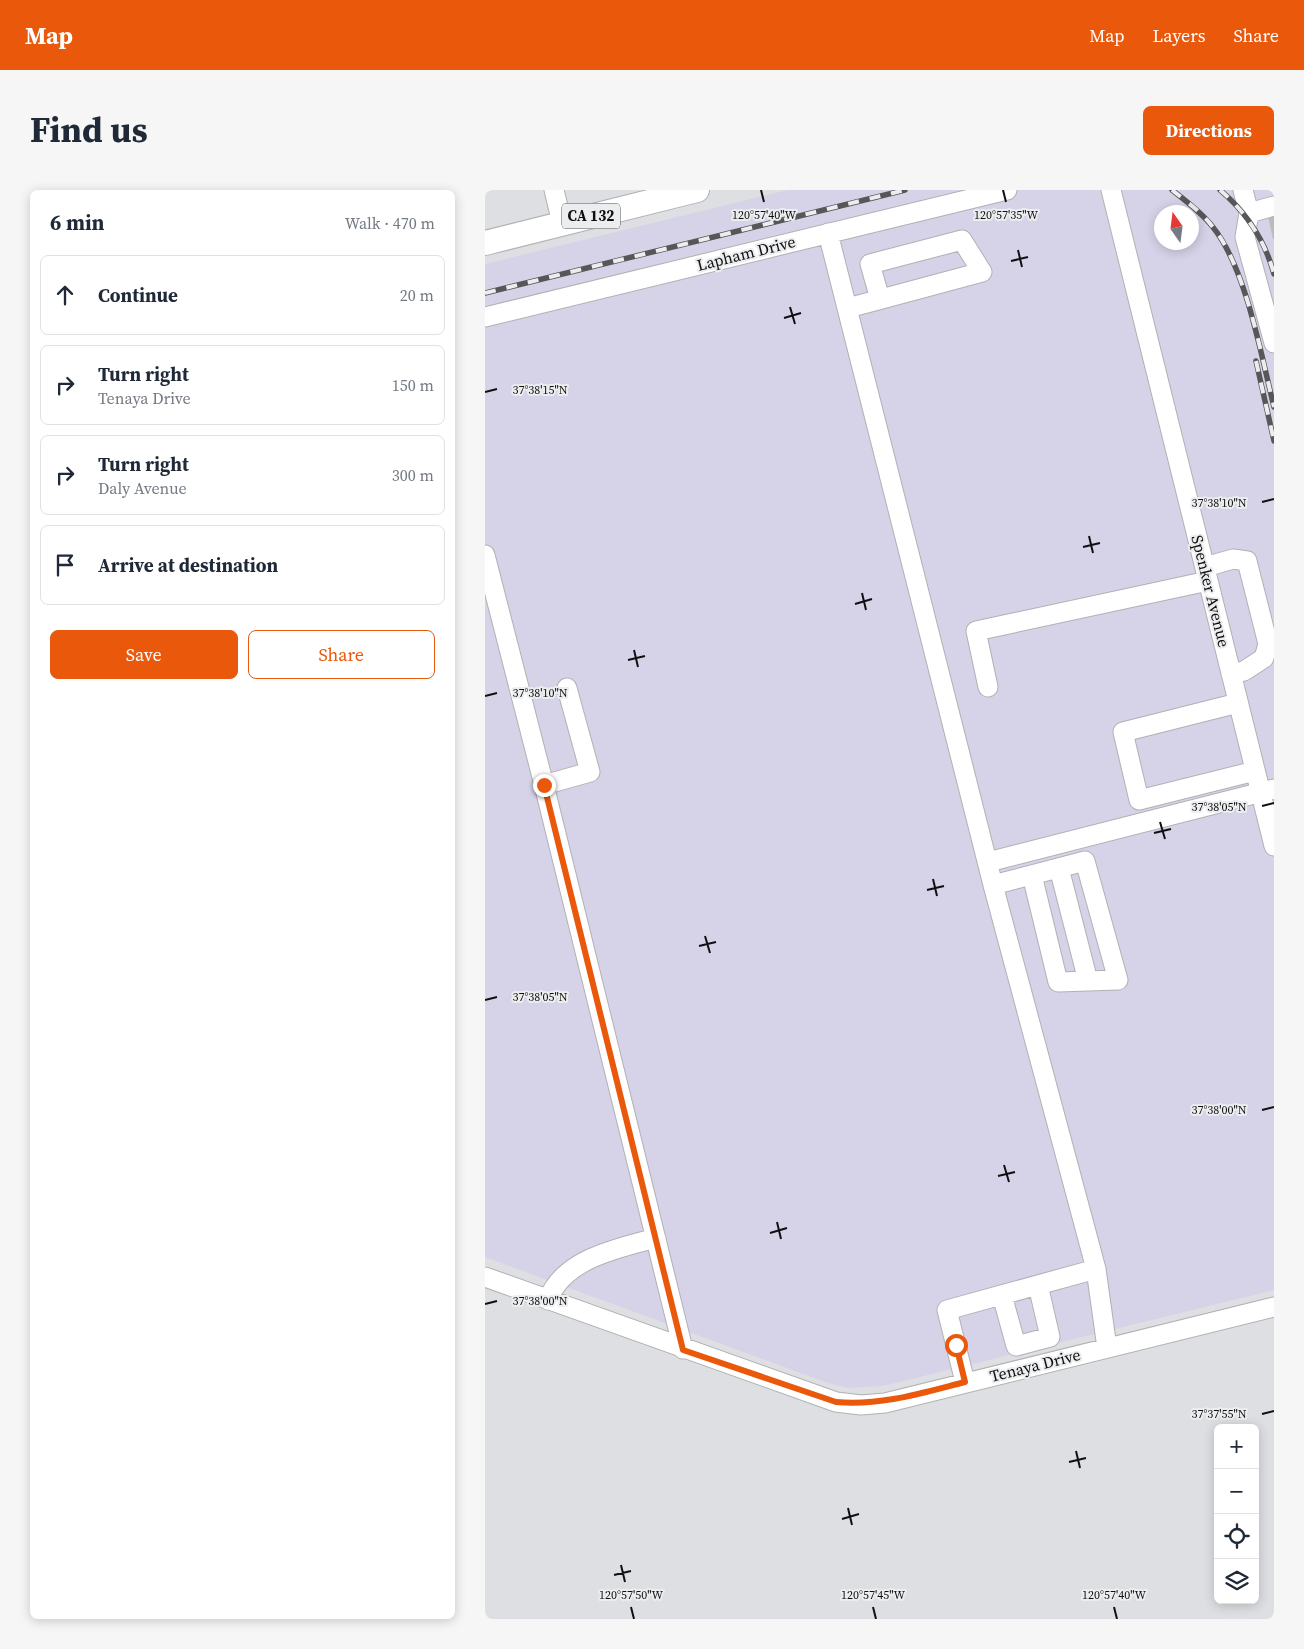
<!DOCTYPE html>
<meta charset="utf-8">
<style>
:root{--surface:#fff;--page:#f6f6f7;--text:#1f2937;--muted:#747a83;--line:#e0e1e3;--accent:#ea580c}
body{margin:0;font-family:"Source Serif 4",serif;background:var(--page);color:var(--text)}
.controls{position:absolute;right:15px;bottom:15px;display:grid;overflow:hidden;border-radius:8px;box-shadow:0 2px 12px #0003}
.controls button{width:45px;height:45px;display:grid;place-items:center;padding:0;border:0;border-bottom:1px solid var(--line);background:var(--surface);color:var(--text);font:25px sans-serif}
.compass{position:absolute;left:669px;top:15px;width:45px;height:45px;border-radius:50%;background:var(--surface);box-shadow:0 2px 12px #0003;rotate:346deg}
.stop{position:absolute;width:15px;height:15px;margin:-11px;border:4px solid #ea580c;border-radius:50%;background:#fff}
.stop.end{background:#ea580c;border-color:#fff;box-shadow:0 1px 5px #0008}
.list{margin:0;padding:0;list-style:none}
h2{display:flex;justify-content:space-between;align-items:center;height:65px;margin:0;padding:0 20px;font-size:21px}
h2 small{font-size:16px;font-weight:400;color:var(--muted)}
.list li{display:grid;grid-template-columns:32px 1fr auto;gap:15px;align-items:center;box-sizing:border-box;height:80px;margin:0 10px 10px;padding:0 10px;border:1px solid var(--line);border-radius:8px}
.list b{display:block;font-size:19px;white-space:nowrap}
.list p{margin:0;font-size:16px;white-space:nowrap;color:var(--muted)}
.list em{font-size:16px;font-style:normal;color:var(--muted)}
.actions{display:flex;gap:10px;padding:15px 20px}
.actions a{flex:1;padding:11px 0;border:1px solid var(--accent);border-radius:8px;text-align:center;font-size:18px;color:var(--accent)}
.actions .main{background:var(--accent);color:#fff}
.icon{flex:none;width:28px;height:28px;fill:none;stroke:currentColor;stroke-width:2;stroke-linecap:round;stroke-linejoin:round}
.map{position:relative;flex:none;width:789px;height:1429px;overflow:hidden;border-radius:8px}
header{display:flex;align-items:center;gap:30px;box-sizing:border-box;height:70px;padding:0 25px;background:var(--accent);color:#fff}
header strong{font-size:24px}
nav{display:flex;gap:28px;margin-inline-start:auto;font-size:18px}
.intro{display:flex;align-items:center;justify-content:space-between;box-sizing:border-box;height:120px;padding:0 30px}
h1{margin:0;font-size:35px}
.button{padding:12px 22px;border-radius:8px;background:var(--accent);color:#fff;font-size:18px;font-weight:700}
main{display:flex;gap:30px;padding:0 30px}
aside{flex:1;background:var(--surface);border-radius:8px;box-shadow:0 2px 12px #0003}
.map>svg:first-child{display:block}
.industrial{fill:#d6d2e8;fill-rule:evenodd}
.building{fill:#bbbabc}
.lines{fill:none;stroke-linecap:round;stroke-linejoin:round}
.minor-casing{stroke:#b1b1b4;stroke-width:21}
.major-casing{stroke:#b1b1b4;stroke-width:26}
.minor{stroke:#fff;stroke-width:19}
.major{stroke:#fff;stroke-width:24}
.rail-casing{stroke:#565758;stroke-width:5.5}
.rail{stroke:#ecedef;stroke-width:4;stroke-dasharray:11;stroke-linecap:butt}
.route{stroke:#ea580c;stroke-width:6}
.ticks{fill:none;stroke:#101011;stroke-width:2}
.labels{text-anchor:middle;stroke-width:4;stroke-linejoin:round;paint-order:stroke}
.shield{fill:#ecedef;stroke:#525254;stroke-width:1}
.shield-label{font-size:15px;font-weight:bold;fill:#101011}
.street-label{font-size:16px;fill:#101011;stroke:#ecedef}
.ticks-label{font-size:12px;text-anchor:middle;fill:#101011;stroke:#ecedef;stroke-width:4;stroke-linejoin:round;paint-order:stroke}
</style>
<header>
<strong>Map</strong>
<nav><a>Map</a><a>Layers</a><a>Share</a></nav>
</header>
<div class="intro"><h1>Find us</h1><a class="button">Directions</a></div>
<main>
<aside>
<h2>6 min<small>Walk · 470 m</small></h2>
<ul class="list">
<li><svg class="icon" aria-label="ahead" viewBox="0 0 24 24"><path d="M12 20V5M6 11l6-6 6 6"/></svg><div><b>Continue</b></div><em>20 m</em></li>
<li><svg class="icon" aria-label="right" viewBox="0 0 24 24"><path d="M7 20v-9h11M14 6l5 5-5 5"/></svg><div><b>Turn right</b><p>Tenaya Drive</p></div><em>150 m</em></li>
<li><svg class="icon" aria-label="right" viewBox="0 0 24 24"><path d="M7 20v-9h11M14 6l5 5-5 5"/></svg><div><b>Turn right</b><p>Daly Avenue</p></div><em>300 m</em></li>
<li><svg class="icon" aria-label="arrive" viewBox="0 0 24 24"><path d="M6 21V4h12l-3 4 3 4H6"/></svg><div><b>Arrive at destination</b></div></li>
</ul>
<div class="actions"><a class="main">Save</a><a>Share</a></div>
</aside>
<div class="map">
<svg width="789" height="1429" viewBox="0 0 789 1429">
<rect width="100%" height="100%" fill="#dedfe2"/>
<!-- industrial -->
<path class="industrial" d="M303 0H789V1100L398 1196 363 1198 340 1192 0 1067V74ZM676 22H706V52H676Z"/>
<!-- building -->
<path class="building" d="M789 25V49H788L783 26Z"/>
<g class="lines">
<defs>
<path id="minor" d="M69 0 77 33
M626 0 789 656
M758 0 764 23 760 47 789 153
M764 23 789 16
M343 43 508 695
M363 118 497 82 477 50 385 74 395 109
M0 127 522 0
M0 365 59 595 198 1159
M720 377 748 369 762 371 783 454 779 468 759 481 746 484
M503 497 491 441 723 391
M753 513 638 542 654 610 770 581
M59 595 105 582 82 498
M503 672 789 599
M574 678 603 791
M611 1079 622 1158
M0 1087 351 1212 376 1215 400 1213 789 1117
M517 1105 531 1156 565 1147 553 1095
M63 1110C78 1069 133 1058 171 1048
M480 1192 462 1120 611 1079 508 695 600 671 633 790 573 792 547 685"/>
<path id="major" d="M0 53 212 0"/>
</defs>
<!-- minor casing -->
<use href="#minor" class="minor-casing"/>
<!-- major casing -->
<use href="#major" class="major-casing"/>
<!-- minor -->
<use href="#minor" class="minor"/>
<!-- major -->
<use href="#major" class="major"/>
<defs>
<path id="rail" d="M687 0C701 11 716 22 727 36 761 77 776 165 789 217
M735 0C761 22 780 51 789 84
M0 103 420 0
M771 171 789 251"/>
</defs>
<!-- rail casing -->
<use href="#rail" class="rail-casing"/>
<!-- rail -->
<use href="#rail" class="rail"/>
</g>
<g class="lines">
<!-- route -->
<path class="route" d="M59 595 198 1160 351 1212C396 1216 437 1203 480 1192L471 1155"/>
</g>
<!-- ticks -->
<path class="ticks" d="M276 0 279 12M518 0 521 12M533 60 537 77M526 71 543 67M305 117 310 134M299 128 316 123M0 202 12 199M777 312 789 309M604 346 608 363M598 357 615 353M377 403 381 420M370 414 387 409M149 460 153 477M143 470 160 466M0 506 12 503M777 616 789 613M675 632 680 649M669 643 686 639M448 689 452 706M442 700 459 696M220 746 225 763M214 756 231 752M0 810 12 807M777 920 789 917M519 975 524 992M513 986 530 982M292 1032 296 1049M285 1043 302 1038M0 1114 12 1111M777 1224 789 1221M591 1261 595 1278M584 1272 601 1268M363 1318 367 1335M357 1329 374 1324M136 1375 140 1392M129 1385 146 1381M146 1417 149 1429M388 1417 391 1429M629 1417 632 1429"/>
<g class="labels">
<!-- shield labels -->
<rect class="shield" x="77" y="13.5" width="58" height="25" rx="4"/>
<g class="shield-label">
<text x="106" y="31">CA 132</text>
</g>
<!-- street labels -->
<g class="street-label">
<text transform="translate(261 63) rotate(-14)" y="6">Lapham Drive</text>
<text transform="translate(726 401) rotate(76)" y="6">Spenker Avenue</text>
<text transform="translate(550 1175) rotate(-14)" y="6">Tenaya Drive</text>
</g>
</g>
<g class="ticks-label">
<text x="279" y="29">120°57'40"W</text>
<text x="521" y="29">120°57'35"W</text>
<text x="55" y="204">37°38'15"N</text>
<text x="734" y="317">37°38'10"N</text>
<text x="55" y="507">37°38'10"N</text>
<text x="734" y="621">37°38'05"N</text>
<text x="55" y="811">37°38'05"N</text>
<text x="734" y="924">37°38'00"N</text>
<text x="55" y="1115">37°38'00"N</text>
<text x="734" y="1228">37°37'55"N</text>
<text x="146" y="1409">120°57'50"W</text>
<text x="388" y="1409">120°57'45"W</text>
<text x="629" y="1409">120°57'40"W</text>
</g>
</svg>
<div class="controls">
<button>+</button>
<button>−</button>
<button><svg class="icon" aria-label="locate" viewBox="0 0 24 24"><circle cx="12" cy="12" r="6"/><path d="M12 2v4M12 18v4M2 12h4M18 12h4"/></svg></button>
<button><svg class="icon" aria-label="layers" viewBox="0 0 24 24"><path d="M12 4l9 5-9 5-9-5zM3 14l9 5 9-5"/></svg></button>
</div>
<svg class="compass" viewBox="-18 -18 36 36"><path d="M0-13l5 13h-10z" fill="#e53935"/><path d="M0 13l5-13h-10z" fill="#747a83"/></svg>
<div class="stop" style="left:471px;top:1155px"></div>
<div class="stop end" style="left:59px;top:595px"></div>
</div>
</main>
